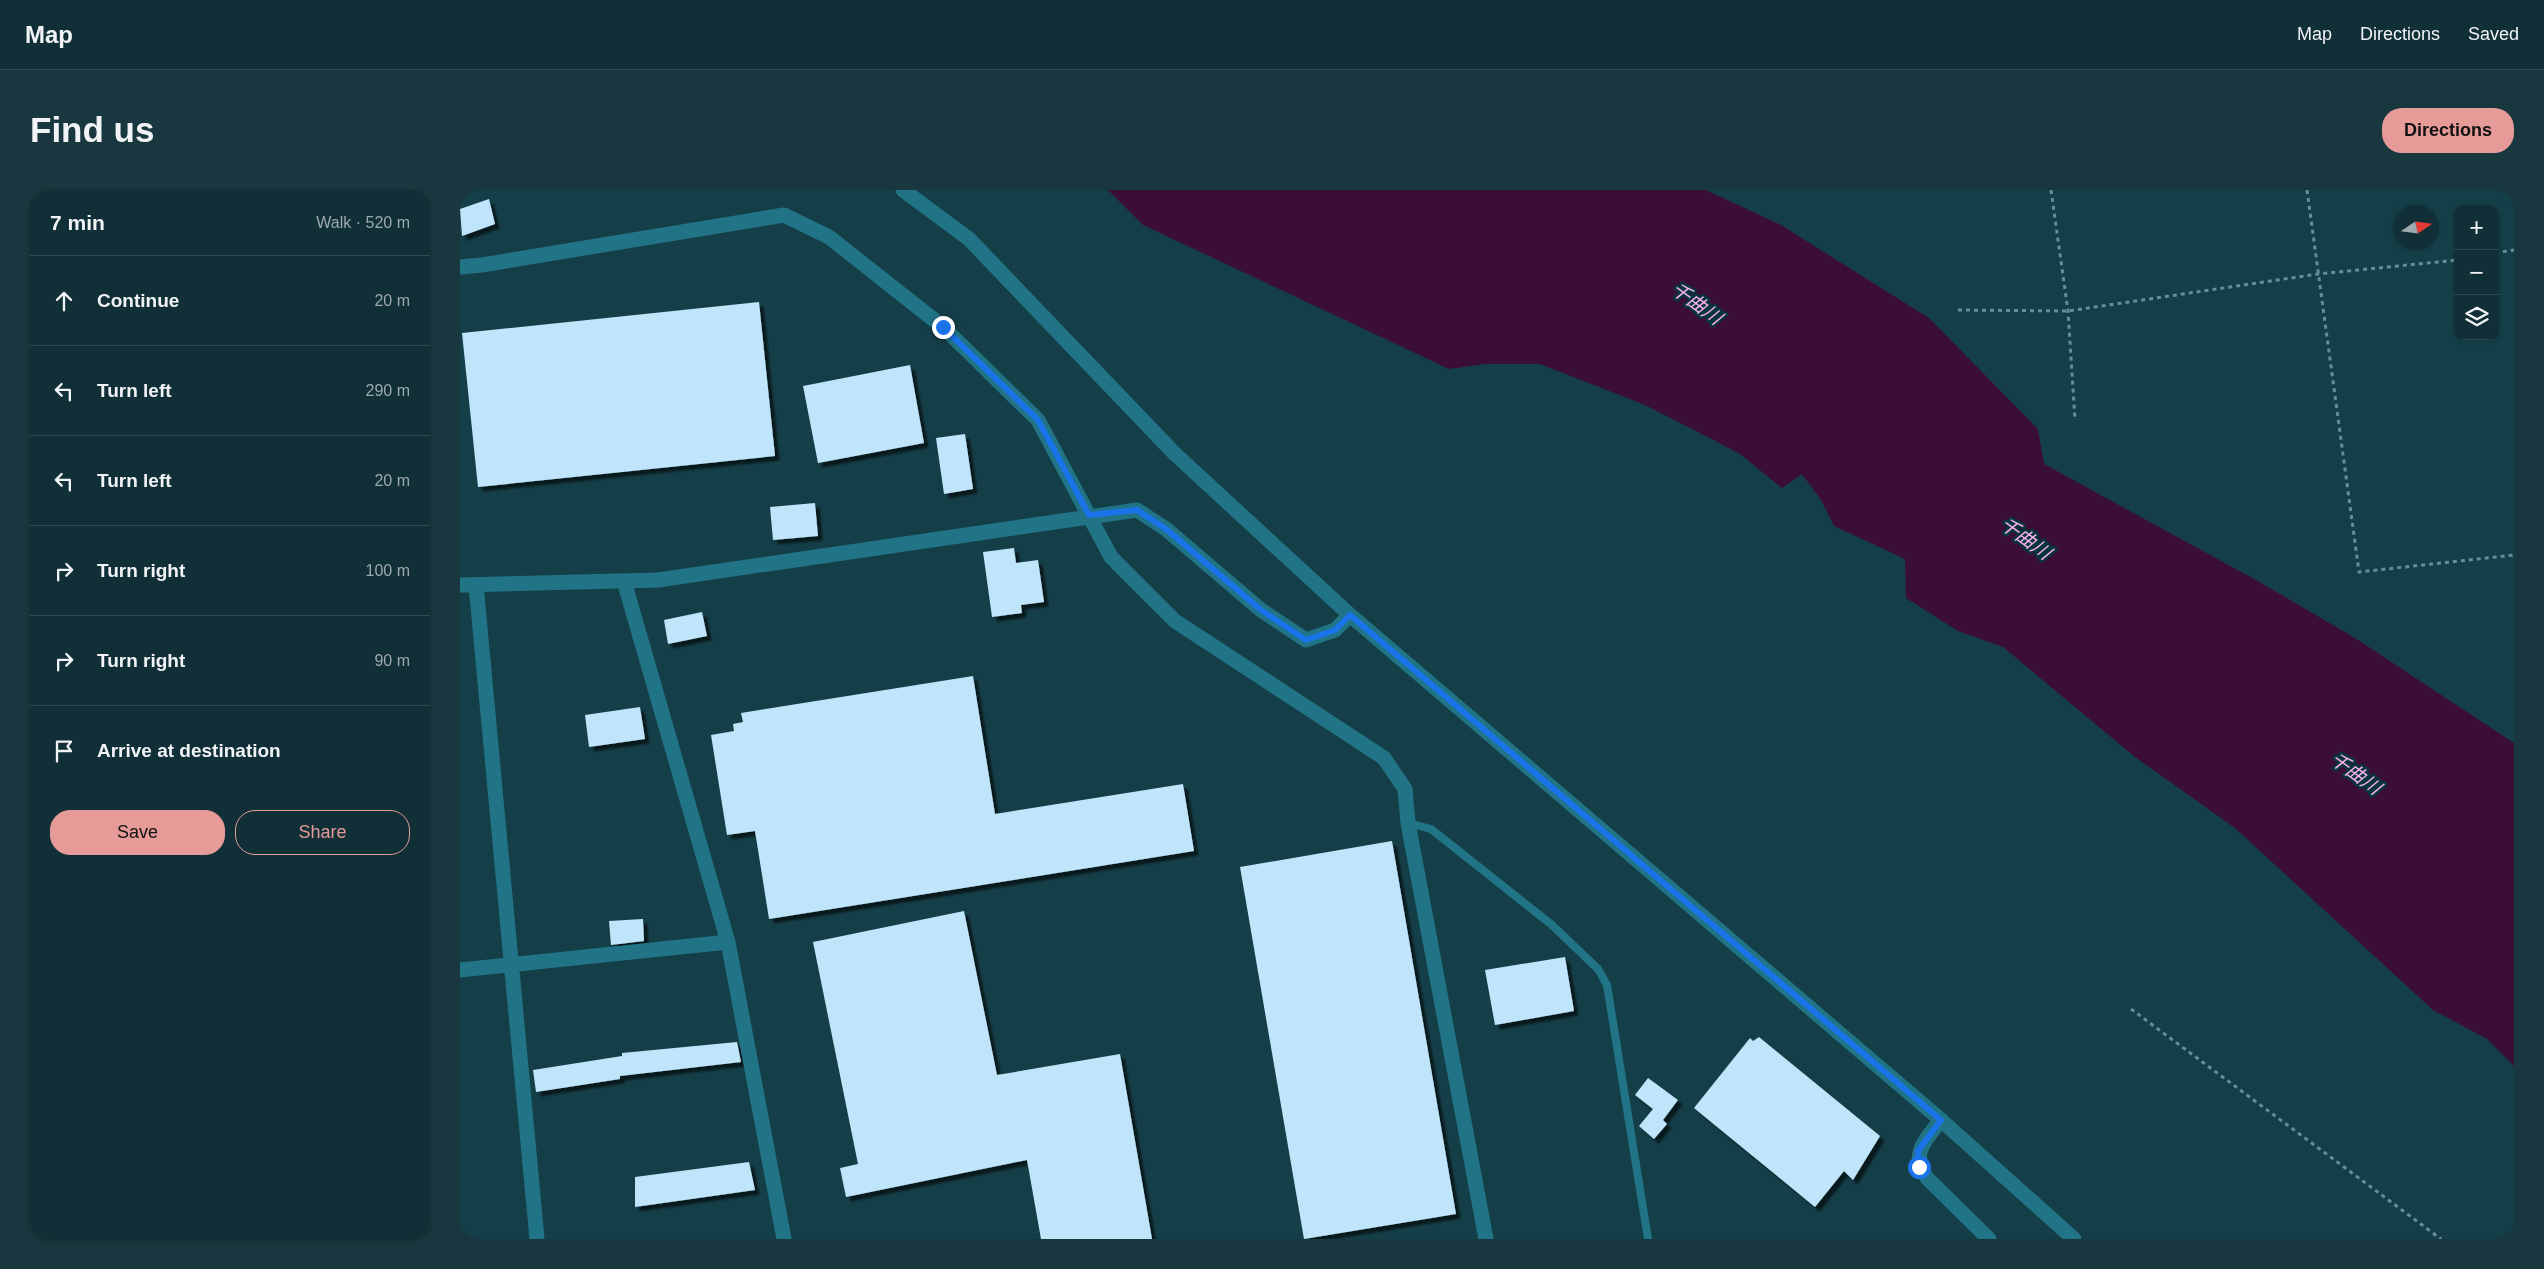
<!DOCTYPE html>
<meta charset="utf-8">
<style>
:root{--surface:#102f36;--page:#19373e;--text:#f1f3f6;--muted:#9ca9ad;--line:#304a51;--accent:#e69b98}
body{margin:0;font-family:Helvetica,"Noto Sans JP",sans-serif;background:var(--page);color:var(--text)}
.controls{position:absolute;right:15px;top:15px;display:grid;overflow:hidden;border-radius:10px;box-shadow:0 1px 4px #0004}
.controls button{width:45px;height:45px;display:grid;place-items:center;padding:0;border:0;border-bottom:1px solid var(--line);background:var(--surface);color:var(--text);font:25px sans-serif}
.compass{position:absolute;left:1934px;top:15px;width:45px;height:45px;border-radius:50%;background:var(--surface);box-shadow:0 1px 4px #0004;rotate:77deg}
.stop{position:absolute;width:15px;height:15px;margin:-11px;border:4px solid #1a73e8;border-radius:50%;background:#fff}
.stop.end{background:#1a73e8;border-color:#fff;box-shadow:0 1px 5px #0008}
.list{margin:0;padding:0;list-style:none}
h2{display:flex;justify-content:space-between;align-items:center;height:65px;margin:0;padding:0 20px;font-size:21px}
h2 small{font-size:16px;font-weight:400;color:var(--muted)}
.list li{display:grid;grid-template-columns:32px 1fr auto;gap:15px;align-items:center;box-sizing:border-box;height:90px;padding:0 20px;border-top:1px solid var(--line)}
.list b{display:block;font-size:19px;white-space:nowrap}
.list em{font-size:16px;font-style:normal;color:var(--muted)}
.actions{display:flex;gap:10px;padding:15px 20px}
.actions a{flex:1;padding:11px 0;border:1px solid var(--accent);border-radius:20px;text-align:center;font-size:18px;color:var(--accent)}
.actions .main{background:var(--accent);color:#111}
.icon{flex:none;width:28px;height:28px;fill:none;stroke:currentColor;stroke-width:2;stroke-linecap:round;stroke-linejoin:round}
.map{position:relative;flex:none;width:2054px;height:1049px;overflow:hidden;border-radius:20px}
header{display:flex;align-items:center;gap:30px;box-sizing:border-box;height:70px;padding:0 25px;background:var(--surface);border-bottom:1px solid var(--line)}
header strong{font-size:24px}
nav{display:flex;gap:28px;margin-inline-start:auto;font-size:18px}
.intro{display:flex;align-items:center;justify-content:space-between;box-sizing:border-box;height:120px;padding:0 30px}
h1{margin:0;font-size:35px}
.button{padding:12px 22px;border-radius:20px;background:var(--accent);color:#111;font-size:18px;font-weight:700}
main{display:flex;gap:30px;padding:0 30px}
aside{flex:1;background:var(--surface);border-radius:20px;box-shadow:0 1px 4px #0004}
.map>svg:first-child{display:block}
.water{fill:#3b0f35}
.building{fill:#c0e5fa;filter:url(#shadow)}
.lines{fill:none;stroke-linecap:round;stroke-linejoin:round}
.path{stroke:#678e97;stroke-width:3;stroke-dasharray:4 4;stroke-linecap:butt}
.lane{stroke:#217485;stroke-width:8}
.street{stroke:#217485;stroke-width:15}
.route{stroke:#1a73e8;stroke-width:6}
.labels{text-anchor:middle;stroke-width:5;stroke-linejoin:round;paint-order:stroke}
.water-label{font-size:19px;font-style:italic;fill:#fcb1ed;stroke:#08353d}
</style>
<header>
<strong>Map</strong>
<nav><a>Map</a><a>Directions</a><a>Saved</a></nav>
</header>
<div class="intro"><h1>Find us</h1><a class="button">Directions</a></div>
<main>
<aside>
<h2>7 min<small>Walk · 520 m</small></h2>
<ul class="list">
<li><svg class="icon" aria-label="ahead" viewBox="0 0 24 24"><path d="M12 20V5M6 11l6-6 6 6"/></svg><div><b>Continue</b></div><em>20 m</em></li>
<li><svg class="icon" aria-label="left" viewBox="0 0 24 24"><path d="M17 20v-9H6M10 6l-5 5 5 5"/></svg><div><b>Turn left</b></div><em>290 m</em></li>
<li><svg class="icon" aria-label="left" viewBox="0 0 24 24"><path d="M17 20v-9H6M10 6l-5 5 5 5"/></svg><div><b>Turn left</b></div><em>20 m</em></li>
<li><svg class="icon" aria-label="right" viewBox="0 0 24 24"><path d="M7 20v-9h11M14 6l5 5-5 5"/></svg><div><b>Turn right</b></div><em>100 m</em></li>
<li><svg class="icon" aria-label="right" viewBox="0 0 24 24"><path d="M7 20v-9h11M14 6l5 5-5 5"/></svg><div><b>Turn right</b></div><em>90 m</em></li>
<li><svg class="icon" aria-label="arrive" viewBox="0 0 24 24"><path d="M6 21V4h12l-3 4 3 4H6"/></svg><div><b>Arrive at destination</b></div></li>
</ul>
<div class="actions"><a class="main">Save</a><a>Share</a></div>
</aside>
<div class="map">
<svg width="2054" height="1049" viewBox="0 0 2054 1049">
<defs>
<filter id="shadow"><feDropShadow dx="4.5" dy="4.5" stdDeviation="1" flood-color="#0009"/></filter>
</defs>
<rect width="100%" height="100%" fill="#153f48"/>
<!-- water -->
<path class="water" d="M648 0H1246L1321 35 1469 128 1578 239 1584 274 1796 390 1895 448 2054 553V876L2027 849 1973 820 1775 638 1675 567 1543 457 1498 441 1446 408 1445 369 1374 336 1361 310 1342 284 1322 298 1280 264 1238 242 1185 215 1080 174H1025L989 179 683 35Z"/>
<!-- building -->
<path class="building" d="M29 9 35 34 2 46 0 19Z
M299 112 315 266 18 297 2 143Z
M450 175 464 253 358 273 343 196Z
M505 244 513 299 484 304 476 248Z
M355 313 358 346 313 350 310 317Z
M554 358 556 373 578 370 584 412 561 415 562 423 532 427 523 362Z
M242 422 247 446 208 454 204 430Z
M513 486 535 624 723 594 734 661 309 729 295 641 267 645 251 545 274 541 273 534 283 532 281 523Z
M180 517 185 549 129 557 125 525Z
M932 651 996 1024 844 1049 780 677Z
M504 721 537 885 660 864 692 1049H581L567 970 386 1007 380 978 398 974 353 752Z
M183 729 184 751 151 755 149 731Z
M1105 767 1114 821 1035 835 1025 780Z
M1299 847 1420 946 1393 990 1384 981 1355 1017 1234 918 1290 848 1293 851Z
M277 852 281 872 160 886V889L76 902 73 880 162 866V863Z
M1188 888 1218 910 1203 930 1207 934 1194 949 1179 936 1193 919 1175 905Z
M289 972 295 1000 175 1017V987Z"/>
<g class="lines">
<!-- path -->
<path class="path" d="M1591 0 1608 121 1615 230
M1847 0 1899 382 2054 365
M2035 63 2054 60
M1498 120 1608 121 1858 84 1998 70
M1671 819 1981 1049"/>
<!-- lane -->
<path class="lane" d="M948 633 971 639 1092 735 1138 779 1147 795 1188 1049"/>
<!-- street -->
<path class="street" d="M443 0 509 49 715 264 890 425 1481 930 1614 1049
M0 77 22 75 324 25 369 47 483 137 578 230 651 367 715 431 924 568 945 599 948 633 1026 1049
M164 391 268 752 324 1049
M0 395 198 390 677 320 706 339 801 420 846 450 875 440 890 425
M16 395 77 1049
M0 780 268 752
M1481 930C1465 951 1450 962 1467 988L1529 1049"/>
</g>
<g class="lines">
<!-- route -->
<path class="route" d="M483 137 578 230 629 325 677 320 706 339 801 420 846 450 875 440 890 425 1481 930 1458 961 1459 977"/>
</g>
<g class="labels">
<!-- water labels -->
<g class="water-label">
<text transform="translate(1237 113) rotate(36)" y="7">千曲川</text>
<text transform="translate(1566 348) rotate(36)" y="7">千曲川</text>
<text transform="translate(1896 583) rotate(36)" y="7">千曲川</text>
</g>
</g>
</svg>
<div class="controls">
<button>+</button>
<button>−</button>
<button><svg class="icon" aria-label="layers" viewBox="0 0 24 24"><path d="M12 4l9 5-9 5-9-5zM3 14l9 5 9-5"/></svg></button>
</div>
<svg class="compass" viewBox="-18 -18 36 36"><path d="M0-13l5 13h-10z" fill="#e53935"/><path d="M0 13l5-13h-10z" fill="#9ca9ad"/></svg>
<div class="stop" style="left:1459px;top:977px"></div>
<div class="stop end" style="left:483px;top:137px"></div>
</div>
</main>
